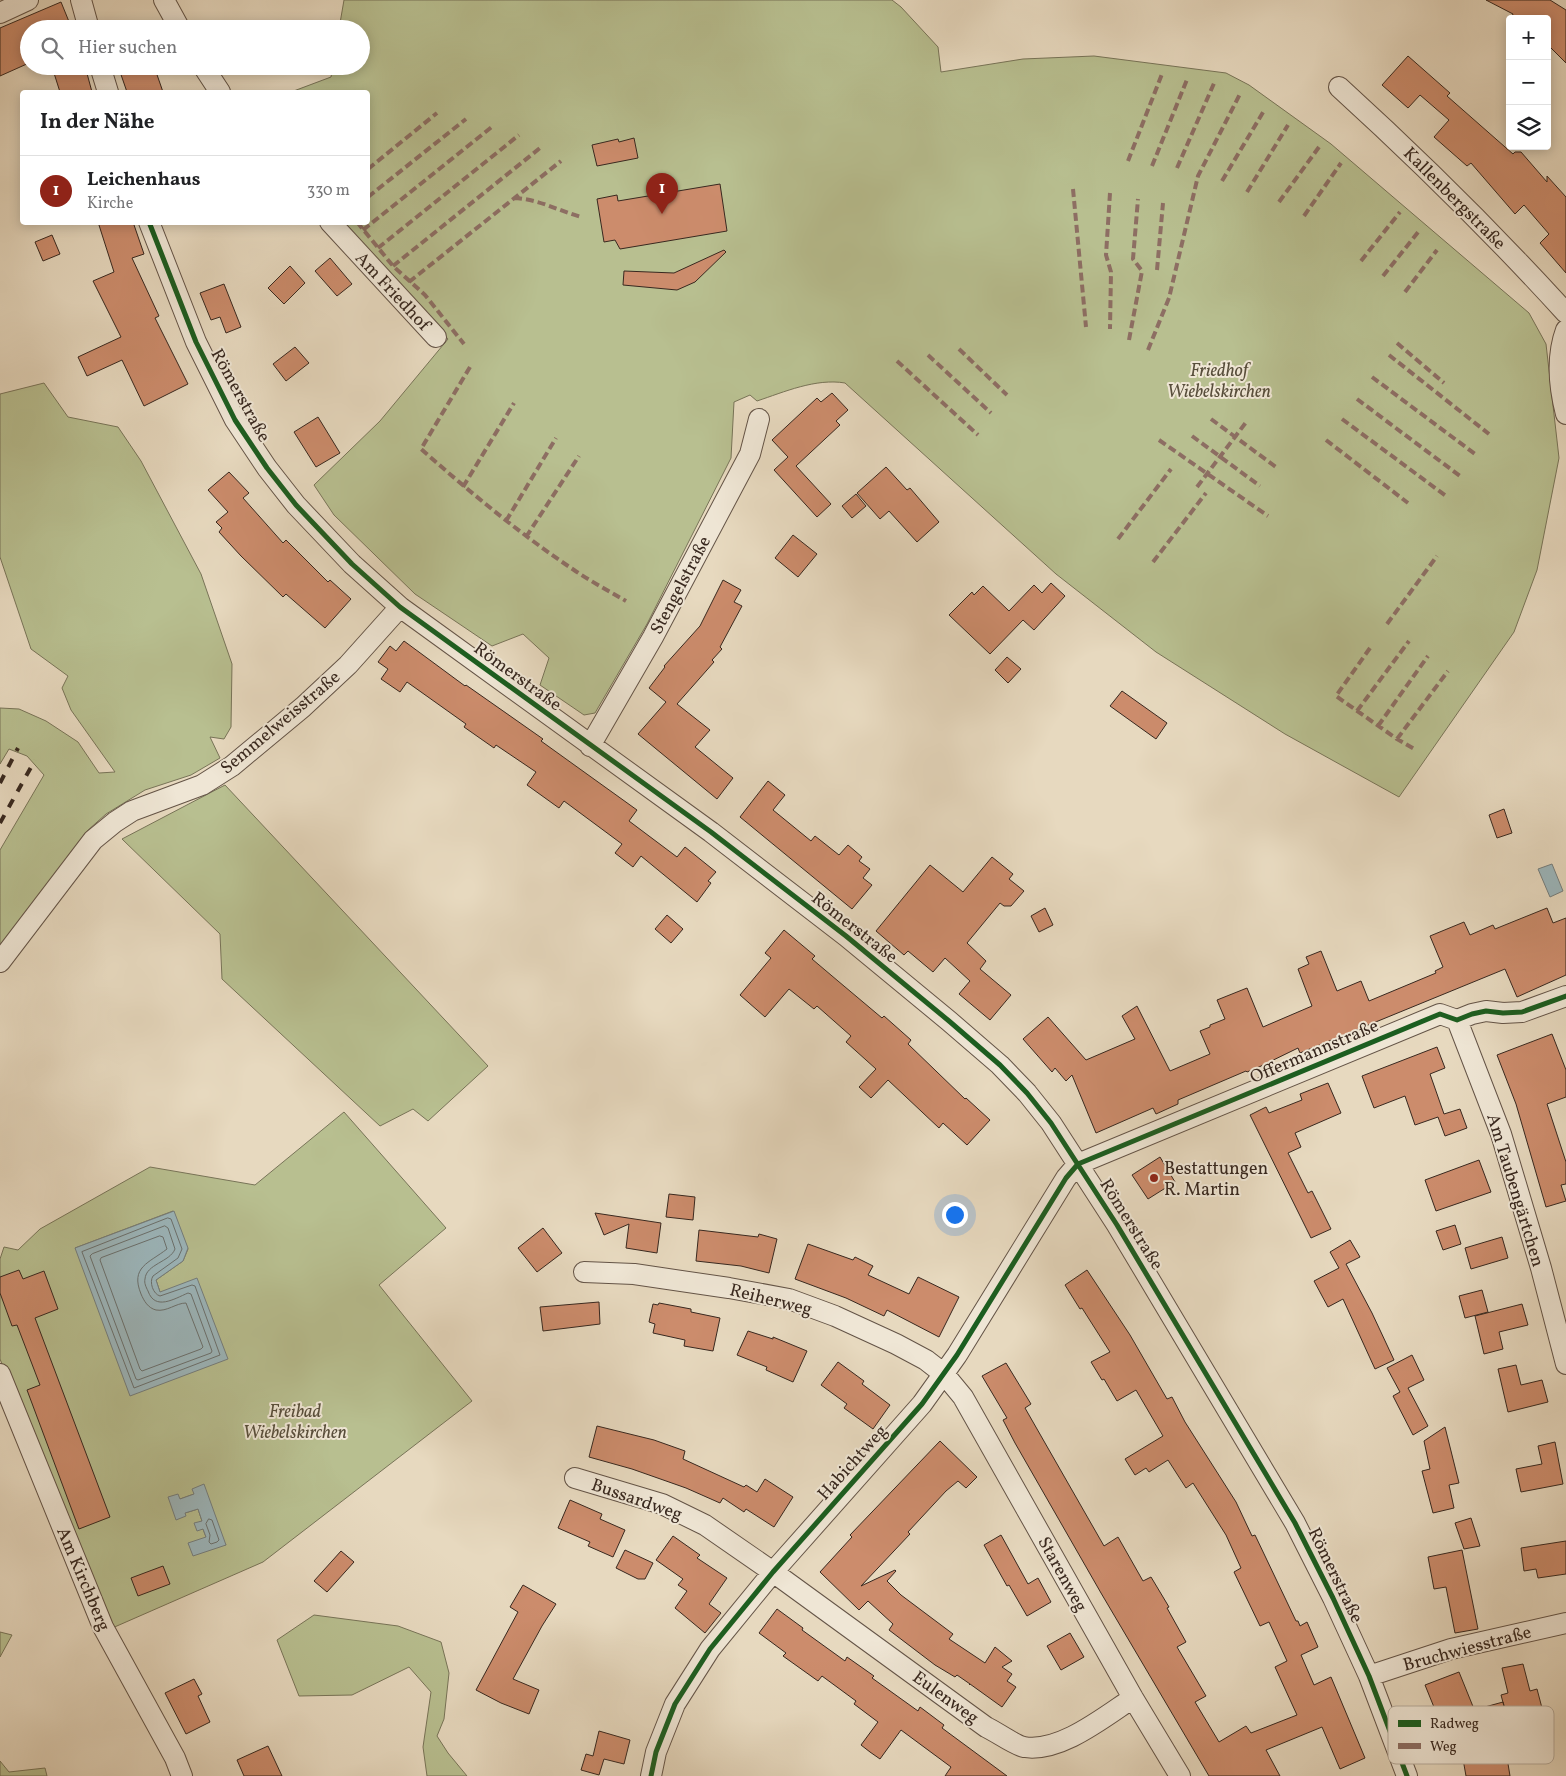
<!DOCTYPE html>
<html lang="de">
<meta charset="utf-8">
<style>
:root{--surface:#fff;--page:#f6f6f6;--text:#202124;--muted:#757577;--line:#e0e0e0;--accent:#8f2418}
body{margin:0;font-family:Vollkorn,serif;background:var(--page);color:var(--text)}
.controls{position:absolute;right:15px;top:15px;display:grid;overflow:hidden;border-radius:5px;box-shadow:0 2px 12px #0003}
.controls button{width:45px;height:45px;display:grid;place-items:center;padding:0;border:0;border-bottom:1px solid var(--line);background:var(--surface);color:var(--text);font:25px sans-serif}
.you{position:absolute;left:954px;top:1214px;width:18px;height:18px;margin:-12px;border:4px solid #fff;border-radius:50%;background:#1a73e8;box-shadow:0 0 0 8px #1a73e833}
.badge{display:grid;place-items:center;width:32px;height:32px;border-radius:50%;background:var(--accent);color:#fff;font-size:16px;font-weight:700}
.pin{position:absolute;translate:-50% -41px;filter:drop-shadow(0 1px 2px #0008)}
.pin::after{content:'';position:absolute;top:26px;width:18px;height:15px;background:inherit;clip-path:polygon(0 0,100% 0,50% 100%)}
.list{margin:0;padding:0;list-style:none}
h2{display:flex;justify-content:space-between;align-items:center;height:65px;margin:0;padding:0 20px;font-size:21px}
h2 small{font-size:16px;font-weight:400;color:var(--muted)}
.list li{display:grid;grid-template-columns:32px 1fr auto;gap:15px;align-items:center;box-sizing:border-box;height:70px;padding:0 20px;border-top:1px solid var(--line)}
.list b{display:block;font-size:19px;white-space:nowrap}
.list p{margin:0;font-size:16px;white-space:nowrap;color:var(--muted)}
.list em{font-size:16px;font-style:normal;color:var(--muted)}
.icon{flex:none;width:28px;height:28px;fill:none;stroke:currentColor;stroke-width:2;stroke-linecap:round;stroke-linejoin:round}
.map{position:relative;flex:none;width:1566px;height:1776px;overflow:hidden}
.search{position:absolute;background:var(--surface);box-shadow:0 2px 12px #0003;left:20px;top:20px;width:350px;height:55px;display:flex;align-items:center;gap:12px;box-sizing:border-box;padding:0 18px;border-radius:28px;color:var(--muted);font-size:19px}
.panel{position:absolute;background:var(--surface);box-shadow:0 2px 12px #0003;left:20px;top:90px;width:350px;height:135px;border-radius:5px}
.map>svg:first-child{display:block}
.green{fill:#b8bf90;stroke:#787458;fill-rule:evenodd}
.water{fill:#9cb7bd;stroke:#747e7e}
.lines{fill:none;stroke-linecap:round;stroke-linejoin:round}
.shore{stroke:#6a706e;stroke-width:1}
.building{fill:#cc8c6c;stroke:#38281f}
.minor-casing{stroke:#645447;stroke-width:22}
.minor{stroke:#efe6d5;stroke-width:20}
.rail{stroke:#38281f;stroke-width:4;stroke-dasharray:9 9;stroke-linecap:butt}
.quiet{stroke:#8d6e63;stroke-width:4;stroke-dasharray:8 4;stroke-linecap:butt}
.cycleway-casing{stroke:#efe6d5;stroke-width:8}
.cycleway{stroke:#1b5e20;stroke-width:5}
.poi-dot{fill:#8f2418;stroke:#efe6d5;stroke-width:2}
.labels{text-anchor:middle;stroke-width:4;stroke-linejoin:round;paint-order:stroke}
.street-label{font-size:18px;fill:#38281f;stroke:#efe6d5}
.park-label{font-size:18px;font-style:italic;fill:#584e3b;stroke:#efe6d5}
.poi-label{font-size:18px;fill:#38281f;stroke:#efe6d5;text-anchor:start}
.key{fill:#efe6d5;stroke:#b8ad9e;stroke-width:1}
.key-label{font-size:14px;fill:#38281f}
</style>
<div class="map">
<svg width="1566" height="1776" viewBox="0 0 1566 1776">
<rect width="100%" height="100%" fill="#e7d9bf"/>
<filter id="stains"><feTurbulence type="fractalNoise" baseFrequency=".004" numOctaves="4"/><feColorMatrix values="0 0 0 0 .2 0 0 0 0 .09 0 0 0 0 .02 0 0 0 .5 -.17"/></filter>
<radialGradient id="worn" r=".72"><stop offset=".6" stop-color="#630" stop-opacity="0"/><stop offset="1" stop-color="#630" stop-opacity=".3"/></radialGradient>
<!-- green -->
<path class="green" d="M344 0H892L901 7 938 47 941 72 1023 59 1094 56 1226 73 1249 85 1331 144 1529 313 1546 344 1559 458 1537 570 1514 632 1399 797 1285 734 1156 652 1056 574 845 383C816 378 784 392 757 401L750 395 734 402 731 458 647 624 595 713 584 715 540 685 549 658 523 634 492 646 415 594 334 515 314 485 380 421 448 339 343 223 368 222V92H291L331 77 333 66H361V29H339Z
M44 383 68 417 118 427 141 461 201 574 232 664 231 727 224 739 210 737 220 758 191 775 145 790 106 814 87 831 0 947V850L44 775 27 756 9 749 0 764V708L19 709 46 721 78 742 99 773 115 772 71 710 62 688 68 676 31 649 0 557V394Z
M225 785 488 1066 428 1121 413 1109 380 1126 222 979 220 934 122 839Z
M344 1112 446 1228 379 1285 472 1401 263 1562 110 1629 99 1611 0 1359V1259L4 1247 18 1250 40 1229 150 1167 255 1185ZM173 1211 188 1249 183 1261 156 1280 160 1292 75 1248ZM194 1494 226 1545 206 1537 203 1529 195 1524 202 1521 198 1509 185 1513 180 1499Z
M314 1615 398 1626 441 1642 449 1673 444 1719 437 1736 448 1753 467 1776H427L423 1747 431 1692 409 1667 352 1695 299 1696 277 1640Z
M0 1632 12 1635 0 1657Z
M0 1761 9 1772 45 1768 47 1776H0Z"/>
<!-- water -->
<path class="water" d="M1552 864 1563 891 1550 897 1538 869Z
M174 1211 188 1248 183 1261 156 1280 160 1292 197 1278 228 1359 130 1396 75 1248Z
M204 1484 226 1545 193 1556 188 1543 206 1537 203 1529 197 1531 194 1523 202 1521 198 1509 185 1513 186 1516 176 1520 168 1497 178 1494 180 1499 194 1494 192 1489Z"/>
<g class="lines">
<!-- shore -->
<path class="shore" d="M168 1218 171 1219 182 1249 178 1258 153 1276C149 1282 153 1294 160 1296L192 1285 195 1286 220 1355 134 1388 82 1252Z
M165 1226 168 1228 175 1249C170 1262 146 1264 145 1279 144 1283 146 1287 148 1291 155 1311 174 1299 188 1293L191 1294 212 1351 211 1353 138 1380 136 1379 90 1256 92 1254Z
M160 1236 163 1237 167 1249C149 1263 130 1267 141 1294 144 1301 148 1308 156 1310 167 1312 176 1303 186 1303L203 1347 201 1349 142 1371 140 1369 100 1260 101 1258Z
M209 1519 212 1520 219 1540 217 1542 211 1544 209 1542 210 1535 206 1524Z"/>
</g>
<!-- building -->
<path class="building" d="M1486 0H1550L1566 10V63L1547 44V19H1511L1513 14Z
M61 2 72 29H29V63L0 76V28Z
M1408 56 1450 93 1447 96 1513 154 1515 152H1521L1547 182V176L1566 197V273L1540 243 1549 234 1524 205 1515 214 1471 163 1467 166 1434 137 1449 120 1420 95 1408 108 1382 85Z
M67 66H85L92 92H60L53 70Z
M118 66H154L163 92H127Z
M634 138 638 158 597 166 592 145 618 139 619 142Z
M720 184 727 231 620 249 615 240 604 242 597 199 617 195 618 201Z
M98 222H133L144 254 132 258 159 316 155 318 188 384 144 406 122 360 87 376 78 357 121 337 93 281 114 272Z
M52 235 60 254 43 261 35 242Z
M724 250 726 252 695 282 677 290 623 285 624 271 674 273Z
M330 258 352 284 337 296 315 271Z
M290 266 305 283 284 304 268 288Z
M224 284 241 327 226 333 220 317 211 320 200 293Z
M295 347 309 363 286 381 273 364Z
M832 393 848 410 836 421 840 425 796 466 831 504 817 517 774 470 788 457 772 440 817 398 821 402Z
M318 417 340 453 316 467 294 432Z
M886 467 907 490 910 488 939 522 917 542 889 511 880 519 857 493Z
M229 472 249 493 243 498 283 543 286 540 328 582 330 580 351 599 325 628 286 594 283 597 241 556 219 532 222 528 216 522 228 512 208 490Z
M856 494 866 506 852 518 842 506Z
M793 535 817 554 798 577 775 558Z
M723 580 741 590 734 602 742 606 720 647 722 649 712 660 714 662 677 704 710 730 695 747 733 778 717 799 638 734 666 702 649 688 665 667 664 666 700 626Z
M1051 583 1065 596 1034 630 1023 620 990 654 949 615 972 592 974 595 983 586 1009 611 1034 585 1042 593Z
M404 641 465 686 466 685 543 739 541 741 637 810 629 821 677 857 685 847 716 872 708 881 711 883 697 902 641 856 633 867 615 853 622 844 564 801 559 808 527 785 536 772 496 745 494 748 464 727 466 724 407 682 400 692 381 679 388 669 378 662 390 646 396 651Z
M1007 657 1021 669 1008 683 995 670Z
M1122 691 1167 723 1156 739 1110 706Z
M768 781 785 795 773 810 811 841 815 836 839 855 848 845 862 857 859 861 870 869 863 878 872 885 852 909 740 817Z
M1504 809 1512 833 1497 838 1489 815Z
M992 857 1013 874 1009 879 1024 891 1011 906H1004L1000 903 967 943 986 961 980 969 1011 995 990 1020 959 994 970 981 945 958 933 972 908 951 904 955 876 931 930 865 963 892Z
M1045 908 1053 925 1039 932 1031 916Z
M1547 908 1553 923 1566 918V975L1517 997 1505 969 1300 1053 1298 1048 1259 1067 1247 1072 1246 1071 1178 1100V1104L1156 1114 1153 1108 1096 1133 1072 1075 1066 1081 1055 1068 1052 1072 1023 1039 1048 1017 1086 1060 1135 1039 1122 1016 1137 1006 1170 1071 1210 1054 1200 1031 1210 1027V1025L1225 1019 1217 1000 1247 988 1263 1027 1312 1006 1298 969 1309 964 1306 957 1321 951 1337 991 1361 981 1369 1001 1436 973 1435 971 1443 967 1430 936 1464 922 1470 935 1493 925 1495 929Z
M667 915 683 929 671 943 655 929Z
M784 930 815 956 812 959 838 981 882 1018 884 1016 911 1040 908 1044 965 1099 966 1098 990 1120 967 1145 943 1123 939 1128 888 1080 871 1098 859 1087 876 1069 846 1042 851 1036 817 1006 814 1009 789 989 765 1017 740 995 771 958 765 953Z
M1552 1034 1566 1070V1097L1547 1104 1566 1162V1184L1561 1185 1566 1201 1546 1207 1516 1104 1497 1055Z
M1437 1047 1445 1068 1430 1074 1444 1114 1460 1109 1467 1128 1445 1136 1438 1117 1415 1125 1405 1096 1374 1108 1362 1076Z
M1328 1083 1341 1113 1295 1133 1301 1147 1288 1153 1308 1193 1312 1191 1331 1229 1311 1238 1250 1115 1266 1107 1269 1113 1302 1100 1300 1094Z
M1160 1157 1175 1182 1148 1199 1132 1175Z
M1479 1160 1491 1192 1436 1211 1425 1180Z
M669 1194 695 1197 693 1220 666 1217Z
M595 1213 661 1223 657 1253 626 1248 629 1224 604 1235Z
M1455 1225 1461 1244 1443 1250 1436 1231Z
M543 1228 562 1253 537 1272 518 1248Z
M699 1230 758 1237 759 1234 777 1239 769 1273 741 1266 696 1261Z
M1502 1237 1508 1258 1471 1269 1465 1248Z
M1350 1240 1360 1257 1346 1264 1372 1313 1394 1360 1375 1369 1343 1299 1328 1307 1314 1281 1339 1268 1330 1252Z
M808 1244 853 1260 855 1257 873 1266 868 1275 909 1294 918 1277 959 1297 939 1337 887 1310 884 1316 846 1298 795 1279Z
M19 1270 23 1279 44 1271 58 1309 35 1318 110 1517 79 1529 27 1390 40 1385 17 1325 12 1326 0 1293V1277Z
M1087 1270 1130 1335 1167 1399 1172 1397 1185 1422 1236 1502 1252 1536 1255 1535 1296 1621H1298L1300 1626 1307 1622 1318 1647 1301 1655 1314 1685 1331 1677 1365 1758 1340 1769 1322 1727 1266 1750 1280 1776H1209L1101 1593 1015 1443 1003 1420 1007 1418 982 1376 1006 1363 1031 1404 1025 1408 1104 1546 1118 1537 1143 1581 1151 1577 1169 1607 1167 1608 1186 1642 1177 1647 1206 1696 1195 1702 1219 1742 1246 1726 1251 1733 1297 1715 1275 1667 1287 1661 1269 1622 1260 1626 1234 1572 1241 1568 1226 1535 1193 1483 1186 1488 1168 1460 1149 1472 1146 1468 1135 1475 1125 1459 1163 1436 1136 1390 1117 1401 1104 1379 1102 1380 1091 1362 1110 1352 1082 1308 1080 1309 1065 1285Z
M1482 1290 1488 1312 1465 1318 1459 1296Z
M599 1302 600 1324 543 1331 540 1307Z
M659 1303 691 1309V1312L720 1318 713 1351 684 1346 685 1340 653 1333 655 1324 649 1322 653 1304 658 1305Z
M1522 1304 1528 1325 1499 1332 1503 1349 1484 1354 1475 1316Z
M748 1331 773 1339V1337L807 1351 793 1382 766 1370 767 1367 737 1355Z
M1412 1355 1424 1380 1408 1388 1428 1426 1413 1435 1393 1396 1400 1392 1387 1368Z
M838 1362 864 1381 862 1384 890 1405 873 1429 844 1408 847 1404 821 1385Z
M1516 1365 1521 1385 1542 1380 1548 1402 1508 1412 1498 1369Z
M597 1426 654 1440 685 1451 683 1459 744 1487 746 1485 757 1492 765 1479 793 1497 774 1527 746 1509 744 1512 723 1498 720 1503 686 1488 632 1469 589 1457Z
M1445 1427 1459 1483 1449 1485 1454 1508 1433 1513 1422 1471 1430 1469 1424 1441Z
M940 1441 977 1477 966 1488 958 1481 946 1491 908 1532 910 1534 861 1586 895 1570 896 1571 887 1581 901 1595 953 1634 949 1639 985 1663 995 1647 1012 1661 1002 1667 1012 1674 1007 1681 1016 1687 1002 1707 970 1684 969 1685 970 1684 957 1675 955 1677 935 1665 889 1630 893 1624 868 1601 859 1610 820 1572 852 1537 850 1535Z
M1555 1442 1563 1484 1521 1492 1516 1469 1542 1464 1538 1446Z
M570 1500 602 1514 600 1519 625 1530 613 1557 588 1546 590 1542 558 1528Z
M1471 1518 1480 1546 1464 1549 1455 1523Z
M1001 1535 1028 1584 1038 1578 1051 1602 1027 1616 1009 1585 1007 1586 984 1545Z
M673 1536 700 1555 697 1558 727 1578 709 1604 721 1613 705 1633 675 1608 687 1591 678 1585 683 1579 656 1560Z
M1566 1541V1574L1538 1578 1536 1569 1524 1571 1521 1548Z
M625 1550 653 1563 645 1579H638L616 1568Z
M1462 1550 1478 1629 1455 1633 1446 1587 1434 1589 1428 1557Z
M341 1551 354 1562 327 1592 314 1581Z
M163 1566 170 1584 138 1596 131 1578Z
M523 1585 556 1604 542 1626 513 1679 539 1690 529 1714 501 1703 476 1690 518 1612 510 1607Z
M777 1609 803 1628 802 1630 845 1661 847 1657 874 1676 872 1678 918 1711 920 1707 944 1725 942 1728 1007 1776H945L951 1767 901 1730 880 1759 870 1752 861 1745 878 1722 854 1704 856 1701 822 1676 818 1681 783 1656 786 1653 759 1633Z
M1070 1633 1084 1657 1061 1670 1047 1646Z
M1523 1664 1530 1691 1537 1689 1542 1708 1507 1717 1501 1695 1508 1693 1502 1668Z
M1459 1672 1474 1709 1463 1713 1503 1702 1508 1720 1501 1721 1510 1776H1466L1463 1759 1478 1756 1461 1714 1440 1722 1425 1685Z
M194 1679 202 1694 198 1696 210 1722 186 1734 165 1693Z
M599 1731 630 1740 624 1764 604 1759 599 1775 581 1770 586 1754 593 1756Z
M268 1746 282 1776H244L237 1760Z"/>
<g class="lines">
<defs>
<path id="minor" d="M81 0 89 29
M164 0 180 29
M0 13 28 0
M100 66 108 92
M203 66 220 92
M1339 87C1418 159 1494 234 1566 313
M149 222 196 342 235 420 267 468 296 505 352 564 400 607 711 832 846 936 949 1021 1000 1065 1027 1093 1051 1123 1117 1225 1295 1523 1333 1598 1369 1676 1407 1776
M330 222 436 337
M1566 330C1556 357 1559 387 1566 414
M590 746 653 637 750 454 759 419
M0 962 93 840 115 822 132 811 202 785 232 766 303 707 348 665 400 607
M1457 1020 1501 1134 1541 1268 1566 1364
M584 1272 634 1274 729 1288 789 1299 835 1316 896 1344 926 1360 944 1374 963 1397 1133 1698 1180 1776
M0 1374 103 1627 175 1758 182 1776
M575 1478 662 1504 705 1525 773 1572 986 1727C995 1731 1016 1746 1024 1747 1060 1753 1104 1717 1133 1698
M1369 1676 1451 1649 1566 1623
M651 1776 656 1752 675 1704 710 1649 773 1572 922 1404 957 1355 1066 1178 1078 1164 1440 1014 1457 1020 1472 1014 1486 1011 1503 1013 1522 1012 1566 996"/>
</defs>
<!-- minor casing -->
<use href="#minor" class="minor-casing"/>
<!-- minor -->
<use href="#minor" class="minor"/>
<!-- rail -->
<path class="rail" d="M0 783 18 748
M0 823 35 760"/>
<!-- quiet -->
<path class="quiet" d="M1128 161 1162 74
M1152 166 1188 77
M1177 168 1215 81
M368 169 437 113
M1222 181 1265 109
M1073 189 1086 327
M1247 192 1288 125
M1110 193 1106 255 1111 272 1110 329
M368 197 466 119
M514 198C538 199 557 210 581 217
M1279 202 1319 147
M1304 216 1341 163
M357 222 393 266 425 295 464 344
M363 230 493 126
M378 248 519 135
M1361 261 1400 212
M393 266 540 148
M1157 270 1163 203
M1383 276 1419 231
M409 282 561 161
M1405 292 1437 250
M1129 340 1142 271 1133 259 1138 199
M1397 343 1444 383
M959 349 1007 395
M1148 350 1169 298 1198 176 1241 92
M928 355 991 413
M1389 355 1489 434
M897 361 978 435
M470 367 421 449C470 492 520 534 574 570 590 581 609 591 626 601
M1372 377 1475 454
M1357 399 1460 476
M1211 419 1276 467
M1342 419 1446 496
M1192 436 1260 486
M1159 440 1268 516
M1326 440 1408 503
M463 487 514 403
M1197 487 1247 421
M506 521 556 438
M526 537 579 456
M1118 539 1171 469
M1153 562 1206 493
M1387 624 1437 556
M1370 648 1336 696 1397 739 1416 750
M1357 711 1409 641
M1378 726 1428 656
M1397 739 1448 671"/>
<defs>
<path id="cycleway" d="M149 222 196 342 235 420 267 468 296 505 352 564 400 607 711 832 846 936 949 1021 1000 1065 1027 1093 1051 1123 1117 1225 1295 1523 1333 1598 1369 1676 1407 1776
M651 1776 656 1752 675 1704 710 1649 773 1572 922 1404 957 1355 1066 1178 1078 1164 1440 1014 1457 1020 1472 1014 1486 1011 1503 1013 1522 1012 1566 996"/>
</defs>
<!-- cycleway casing -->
<use href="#cycleway" class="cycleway-casing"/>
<!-- cycleway -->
<use href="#cycleway" class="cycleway"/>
</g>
<!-- markers -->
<circle class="poi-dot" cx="1154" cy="1178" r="5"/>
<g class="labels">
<!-- street labels -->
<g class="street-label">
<text transform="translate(1455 198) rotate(45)" y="6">Kallenbergstraße</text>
<text transform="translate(393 291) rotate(47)" y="6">Am Friedhof</text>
<text transform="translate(241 395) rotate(61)" y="6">Römerstraße</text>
<text transform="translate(680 585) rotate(-62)" y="6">Stengelstraße</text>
<text transform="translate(518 676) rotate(36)" y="6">Römerstraße</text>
<text transform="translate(280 722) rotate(-40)" y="6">Semmelweisstraße</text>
<text transform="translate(855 927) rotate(38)" y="6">Römerstraße</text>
<text transform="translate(1314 1051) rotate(-23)" y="6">Offermannstraße</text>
<text transform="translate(1516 1190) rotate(73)" y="6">Am Taubengärtchen</text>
<text transform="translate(1132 1224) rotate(58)" y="6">Römerstraße</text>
<text transform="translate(771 1299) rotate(14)" y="6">Reiherweg</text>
<text transform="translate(852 1462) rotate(-48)" y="6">Habichtweg</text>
<text transform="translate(637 1499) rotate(19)" y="6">Bussardweg</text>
<text transform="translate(1063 1574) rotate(61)" y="6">Starenweg</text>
<text transform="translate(1336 1575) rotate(64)" y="6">Römerstraße</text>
<text transform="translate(84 1579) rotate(67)" y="6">Am Kirchberg</text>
<text transform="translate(1467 1648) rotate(-15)" y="6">Bruchwiesstraße</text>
<text transform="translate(946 1697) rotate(36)" y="6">Eulenweg</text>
</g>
<!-- park labels -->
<g class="park-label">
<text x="1219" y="376">Friedhof<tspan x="1219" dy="21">Wiebelskirchen</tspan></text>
<text x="295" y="1417">Freibad<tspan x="295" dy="21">Wiebelskirchen</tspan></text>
</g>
<!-- poi labels -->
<g class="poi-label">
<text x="1164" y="1174">Bestattungen<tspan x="1164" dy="21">R. Martin</tspan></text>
</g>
</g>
<!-- legend -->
<rect x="1388" y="1706" width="166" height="58" rx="8" class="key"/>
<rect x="1398" y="1720" width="23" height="7" fill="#1b5e20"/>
<rect x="1398" y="1743" width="23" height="6" fill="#8d6e63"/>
<g class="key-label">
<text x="1430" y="1728">Radweg</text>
<text x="1430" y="1751">Weg</text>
</g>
<rect width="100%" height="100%" filter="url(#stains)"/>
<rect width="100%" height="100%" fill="url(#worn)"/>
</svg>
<div class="controls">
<button>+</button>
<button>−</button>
<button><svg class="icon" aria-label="layers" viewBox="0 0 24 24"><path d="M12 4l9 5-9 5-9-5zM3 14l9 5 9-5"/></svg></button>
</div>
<div class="you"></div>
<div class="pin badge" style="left:662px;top:214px">1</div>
<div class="search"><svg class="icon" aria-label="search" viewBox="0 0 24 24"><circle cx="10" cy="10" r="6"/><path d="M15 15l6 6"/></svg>Hier suchen</div>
<section class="panel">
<h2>In der Nähe<small></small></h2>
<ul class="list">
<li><span class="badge">1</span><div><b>Leichenhaus</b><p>Kirche</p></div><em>330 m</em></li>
</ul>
</section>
</div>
